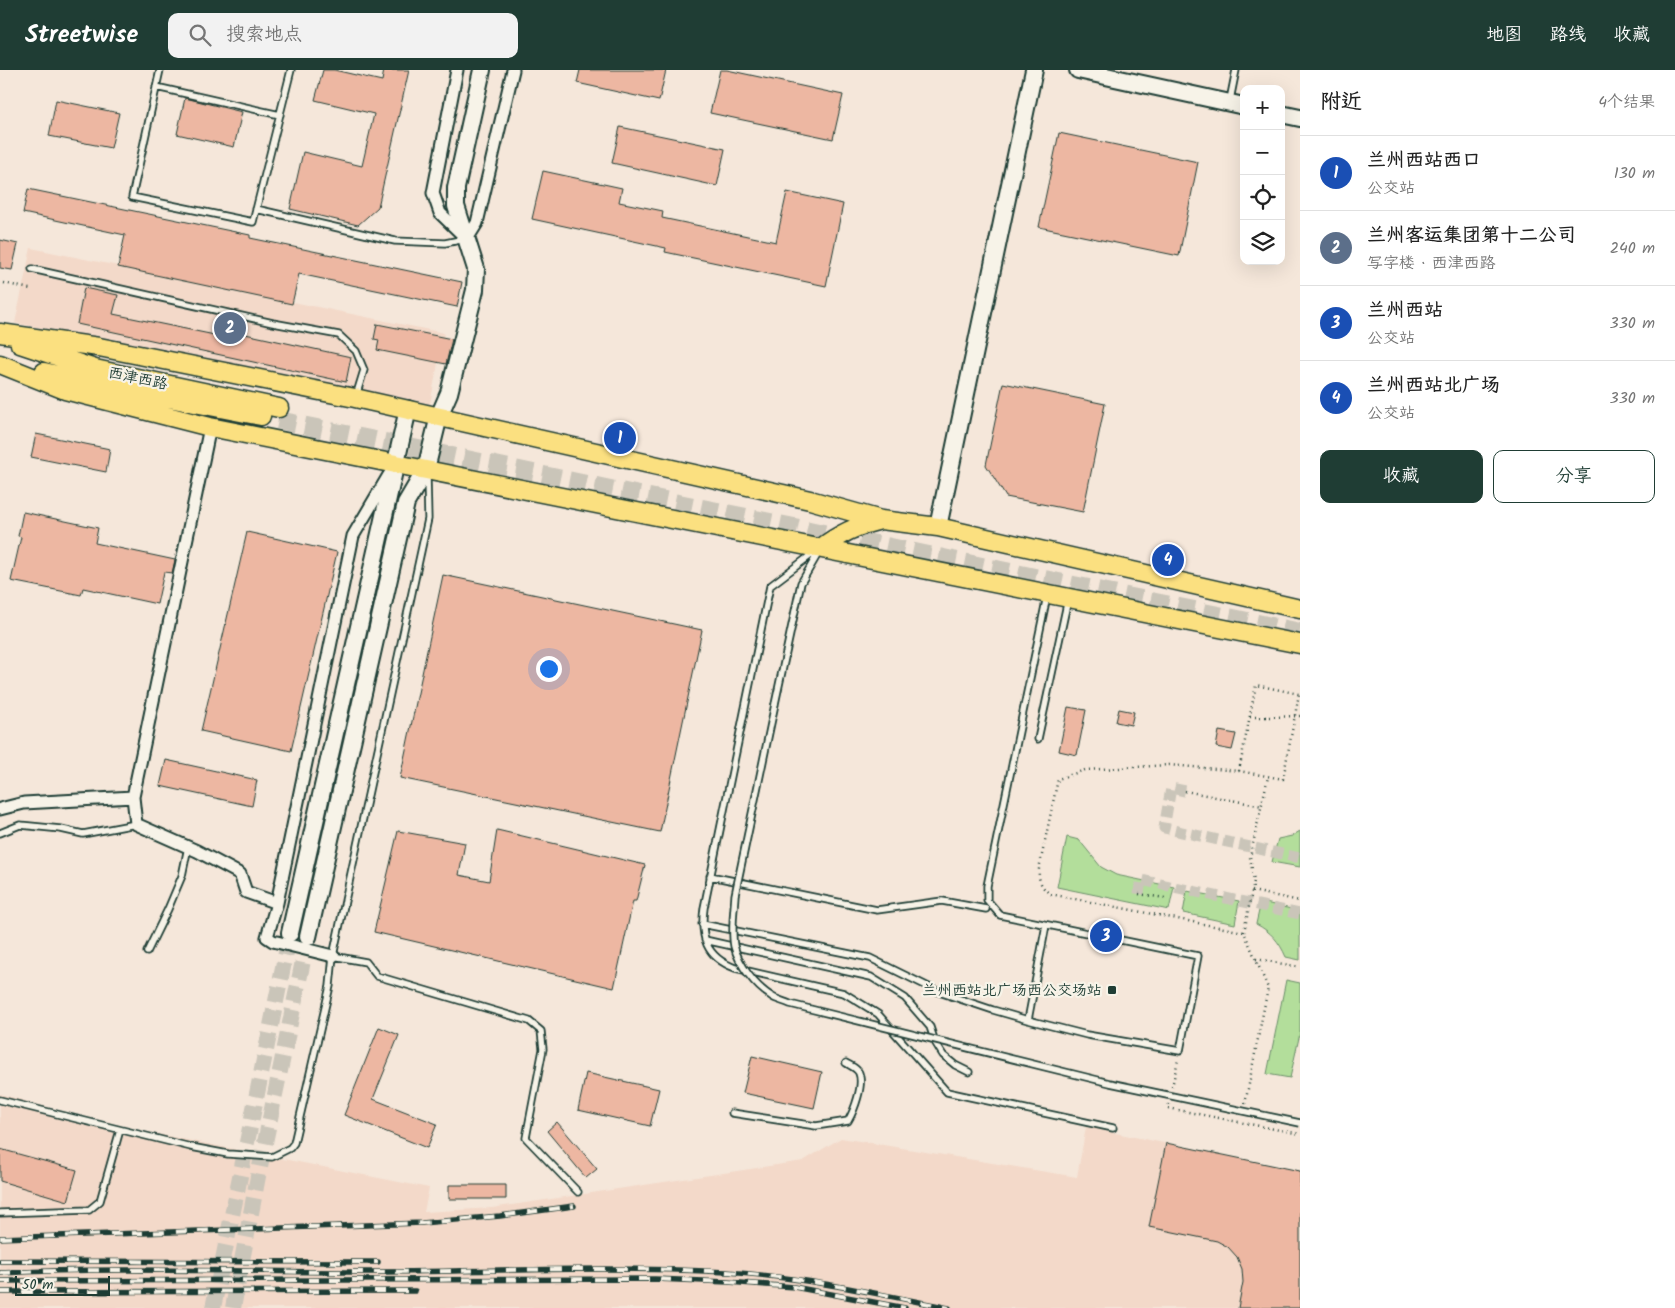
<!DOCTYPE html>
<html lang="zh">
<meta charset="utf-8">
<style>
:root{--surface:#fff;--page:#f2f2f2;--text:#222;--muted:#767676;--line:#e0e0e0;--accent:#1f3d34}
body{margin:0;font-family:Kalam,"LXGW WenKai TC",sans-serif;background:var(--page);color:var(--text)}
.controls{position:absolute;right:15px;top:15px;display:grid;overflow:hidden;border-radius:10px;box-shadow:0 5px 20px #0002}
.controls button{width:45px;height:45px;display:grid;place-items:center;padding:0;border:0;border-bottom:1px solid var(--line);background:var(--surface);color:var(--text);font:25px sans-serif}
.scale{position:absolute;left:15px;bottom:12px;width:95px;box-sizing:border-box;padding-left:5px;border:2px solid #1f3d34;border-top:0;font-size:14px;line-height:18px;white-space:nowrap;color:#1f3d34;-webkit-text-stroke:4px #f7f3e8;paint-order:stroke}
.you{position:absolute;left:548px;top:598px;width:18px;height:18px;margin:-12px;border:4px solid #fff;border-radius:50%;background:#1a73e8;box-shadow:0 0 0 8px #1a73e833}
.badge{display:grid;place-items:center;width:32px;height:32px;border-radius:50%;background:var(--accent);color:#fff;font-size:16px;font-weight:700}
.pin{position:absolute;translate:-50% -50%;border:2px solid #fff;box-shadow:0 1px 5px #0006}
.list{margin:0;padding:0;list-style:none}
h2{display:flex;justify-content:space-between;align-items:center;height:65px;margin:0;padding:0 20px;font-size:21px}
h2 small{font-size:16px;font-weight:400;color:var(--muted)}
.list li{display:grid;grid-template-columns:32px 1fr auto;gap:15px;align-items:center;box-sizing:border-box;height:75px;padding:0 20px;border-top:1px solid var(--line)}
.list b{display:block;font-size:19px;white-space:nowrap}
.list p{margin:0;font-size:16px;white-space:nowrap;color:var(--muted)}
.list em{font-size:16px;font-style:normal;color:var(--muted)}
.actions{display:flex;gap:10px;padding:15px 20px}
.actions a{flex:1;padding:11px 0;border:1px solid var(--accent);border-radius:10px;text-align:center;font-size:18px;color:var(--accent)}
.actions .main{background:var(--accent);color:#fff}
.icon{flex:none;width:28px;height:28px;fill:none;stroke:currentColor;stroke-width:2;stroke-linecap:round;stroke-linejoin:round}
.map{position:relative;flex:none;width:1300px;height:1238px;overflow:hidden}
header{display:flex;align-items:center;gap:30px;box-sizing:border-box;height:70px;padding:0 25px;background:var(--accent);color:#fff}
header strong{font-size:24px}
nav{display:flex;gap:28px;margin-inline-start:auto;font-size:18px}
.search{width:350px;height:45px;background:var(--page);display:flex;align-items:center;gap:12px;box-sizing:border-box;padding:0 18px;border-radius:10px;color:var(--muted);font-size:19px}
main{display:flex}
aside{flex:1;background:var(--surface)}
.map>svg:first-child{display:block}
.built{fill:#f3d9c9}
.green{fill:#b3de9b;stroke:#698e68}
.building{fill:#edb7a2;stroke:#1f3d34}
.lines{fill:none;stroke-linecap:round;stroke-linejoin:round}
.street-tunnel{stroke:#cac5b9;stroke-width:11;stroke-dasharray:11 5.5;stroke-linecap:butt}
.secondary-tunnel{stroke:#cac5b9;stroke-width:16;stroke-dasharray:16 8;stroke-linecap:butt}
.primary-tunnel{stroke:#cac5b9;stroke-width:18;stroke-dasharray:18 9;stroke-linecap:butt}
.lane-casing{stroke:#1f3d34;stroke-width:9}
.street-casing{stroke:#1f3d34;stroke-width:15}
.secondary-casing{stroke:#1f3d34;stroke-width:20}
.primary-casing{stroke:#1f3d34;stroke-width:21}
.path{stroke:#1f3d34;stroke-width:2.5;stroke-dasharray:1 4;stroke-linecap:butt}
.lane{stroke:#f7f3e8;stroke-width:5.5}
.street{stroke:#f7f3e8;stroke-width:11}
.secondary{stroke:#f7f3e8;stroke-width:16}
.primary{stroke:#fbe080;stroke-width:18}
.rail-casing{stroke:#1f3d34;stroke-width:5.5}
.rail{stroke:#f7f3e8;stroke-width:4;stroke-dasharray:11;stroke-linecap:butt}
.lane-bridge-casing{stroke:#1f3d34;stroke-width:9;stroke-linecap:butt}
.path-bridge{stroke:#1f3d34;stroke-width:2.5;stroke-dasharray:1 4;stroke-linecap:butt}
.lane-bridge{stroke:#f7f3e8;stroke-width:5.5}
.poi-dot{fill:#1f3d34;stroke:#f7f3e8;stroke-width:2}
.labels{text-anchor:middle;stroke-width:4.5;stroke-linejoin:round;paint-order:stroke}
.street-label{font-size:15px;fill:#1f3d34;stroke:#f7f3e8}
.poi-label{font-size:15px;fill:#1f3d34;stroke:#f7f3e8;text-anchor:end}
</style>
<header>
<strong>Streetwise</strong>
<div class="search"><svg class="icon" aria-label="search" viewBox="0 0 24 24"><circle cx="10" cy="10" r="6"/><path d="M15 15l6 6"/></svg>搜索地点</div>
<nav><a>地图</a><a>路线</a><a>收藏</a></nav>
</header>
<main>
<div class="map">
<svg width="1300" height="1238" viewBox="0 0 1300 1238">
<rect width="100%" height="100%" fill="#f5e7da"/>
<filter id="ink" filterUnits="userSpaceOnUse"><feTurbulence type="fractalNoise" baseFrequency=".02" numOctaves="2"/><feDisplacementMap in="SourceGraphic" scale="10" xChannelSelector="R" yChannelSelector="G"/><feConvolveMatrix kernelMatrix="1 2 1 2 8 2 1 2 1" color-interpolation-filters="sRGB"/></filter>
<g filter="url(#ink)">
<!-- built -->
<path class="built" d="M31 178 444 263 429 339 15 253Z
M0 1024 107 1054 429 1118 424 1142 492 1138 803 1091 841 1068 1077 1107 1086 1057 1300 1101V1238H0Z"/>
<!-- green -->
<path class="green" d="M1300 761V797L1272 792 1278 769 1292 766Z
M1067 767 1079 770 1101 797 1116 805 1174 817 1169 840 1057 817Z
M1187 821 1239 831 1235 854 1183 843Z
M1261 832 1300 841V890L1286 887C1279 871 1271 862 1256 854Z
M1286 910 1300 913V963L1290 1008 1267 1004Z"/>
<!-- building -->
<path class="building" d="M323 0H334L382 11 384 0H409L378 137 358 155 290 139 303 82 362 96 374 44 315 30Z
M580 0H666L659 31 577 13Z
M720 0H727L843 25 833 69 710 43Z
M185 28 242 42 234 77 177 64Z
M56 30 119 43 111 78 49 66Z
M620 57 725 79 717 116 612 93Z
M1059 63 1198 92 1179 186 1039 157Z
M543 101 622 118 619 132 663 141 662 148 776 172 787 122 843 134 826 216 665 182 666 178 532 149Z
M28 119 250 165V168L462 212 457 237 299 204 292 234 118 197 125 165 23 143Z
M0 170 18 174 12 200 0 198Z
M84 218 118 225 113 244 234 269 236 262 351 287 346 312 77 254Z
M377 254 452 269 446 294 377 280 379 270 374 269Z
M1003 313 1105 334 1083 442 1006 427 986 395Z
M36 364 110 379 106 402 31 387Z
M23 442 98 458 95 473 175 490 172 503 164 502 157 534 83 518 81 525 11 511 21 467 18 466Z
M247 462 337 482 291 681 201 661Z
M443 505 702 560 660 762 400 708Z
M1068 637 1086 640 1077 685 1059 681Z
M1119 639 1134 642 1131 655 1116 652Z
M1219 661 1236 664 1232 680 1216 677Z
M166 690 257 710 252 736 160 716Z
M497 760 645 795 636 831H633L614 918 374 862 398 761 465 773 459 805 489 811Z
M379 957 399 965 373 1029 437 1054 427 1078 344 1045Z
M752 986 822 1002 814 1038 743 1023Z
M586 1003 659 1019 650 1056 578 1040Z
M557 1052 597 1099 586 1108 547 1061Z
M1166 1073 1300 1101V1238H1238L1243 1212 1242 1199 1237 1187 1228 1177 1217 1171 1149 1157Z
M0 1079 77 1100 68 1131 0 1111Z
M449 1115H506V1129H449Z"/>
<g class="lines">
<!-- street-tunnel -->
<path class="street-tunnel" d="M1185 721 1171 718 1164 758 1300 788
M1139 824 1141 810 1300 844"/>
<!-- secondary-tunnel -->
<path class="secondary-tunnel" d="M213 1238 290 863
M233 1238 259 1101 308 867"/>
<!-- primary-tunnel -->
<path class="primary-tunnel" d="M278 350 1300 562"/>
<defs>
<path id="lane" d="M160 0 132 127 253 152 291 0
M156 17 280 45
M1230 30 1236 0
M256 139 395 171 445 173 465 169
M32 199 273 253 339 265 356 281 364 300 356 326
M815 482 770 516 704 838C700 867 706 887 735 898L844 923 878 944 947 1022 1113 1058
M775 634 801 513 819 482
M1038 669 1068 529
M0 763 20 755 61 759 83 764 136 754
M710 806 877 840 942 831 986 839
M702 854 870 888 939 922 993 940 1028 950
M1046 855 1028 950 1087 965 1180 981 1198 886 1000 845 987 830V816L1047 526
M705 870 871 907 905 928 930 957 935 972 943 985 955 995 969 1002
M147 882 168 839 182 806 188 777
M333 886 366 892 377 906 529 951 541 961 543 979 526 1068 578 1122
M0 1030 191 1077 228 1084 272 1087 290 1078 294 1073 330 916 333 886 428 449 427 406
M732 1043 816 1056 848 1051C854 1041 864 1015 859 1003 857 998 851 996 846 993
M0 1143 89 1140 100 1131 120 1060"/>
<path id="street" d="M457 0 433 123 440 143 467 169 477 153 513 0
M210 357 133 727 136 754 197 781 240 804 246 822 277 833
M0 739 24 733 133 727
M333 886 273 871 267 867 277 833 353 466 389 405"/>
<path id="secondary" d="M1078 0 1244 36
M1281 44 1300 48
M938 457 1034 0
M290 863 408 339
M308 867 406 433 426 399 439 346 449 323 475 220 476 199 456 136V118L482 0"/>
<path id="primary" d="M0 263 99 277 355 328 810 430 881 450 938 457 1300 539
M20 274 95 299 279 338
M0 294 65 320 210 357 1300 574
M44 302 92 313 261 346
M821 478C839 464 858 455 881 450"/>
</defs>
<!-- lane casing -->
<use href="#lane" class="lane-casing"/>
<!-- street casing -->
<use href="#street" class="street-casing"/>
<!-- secondary casing -->
<use href="#secondary" class="secondary-casing"/>
<!-- primary casing -->
<use href="#primary" class="primary-casing"/>
<!-- path -->
<path class="path" d="M4 213 30 219
M1250 647H1269
M1239 701 1256 615 1299 624
M1185 721 1262 736
M1252 821 1300 831
M1139 824 1165 828
M1244 862 1254 811 1250 787 1268 707
M1256 889 1300 897
M1172 1017 1178 990
M1169 1034 1168 1038 1300 1064
M1245 1034 1268 918 1244 862 1050 824C1041 817 1038 810 1039 799L1058 709 1085 700 1169 695 1239 701 1283 709 1299 624"/>
<!-- lane -->
<use href="#lane" class="lane"/>
<!-- street -->
<use href="#street" class="street"/>
<!-- secondary -->
<use href="#secondary" class="secondary"/>
<!-- primary -->
<use href="#primary" class="primary"/>
<defs>
<path id="rail" d="M0 1168 422 1153 500 1146 574 1136
M0 1191 378 1192
M0 1203C119 1197 239 1202 359 1202 481 1202 605 1195 727 1202 802 1207 875 1223 949 1238
M0 1211 655 1209 728 1212 794 1217 905 1238
M0 1222 415 1221"/>
</defs>
<!-- rail casing -->
<use href="#rail" class="rail-casing"/>
<!-- rail -->
<use href="#rail" class="rail"/>
<defs>
<path id="lane-bridge" d="M775 634 735 825C734 842 731 860 734 876 739 895 755 916 771 926 776 930 784 931 790 934L1110 1013 1300 1053"/>
</defs>
<!-- lane-bridge casing -->
<use href="#lane-bridge" class="lane-bridge-casing"/>
<!-- path-bridge -->
<path class="path-bridge" d="M1269 647 1300 646"/>
<!-- lane-bridge -->
<use href="#lane-bridge" class="lane-bridge"/>
</g>
</g>
<!-- markers -->
<rect class="poi-dot" x="1107" y="915" width="10" height="10" rx="2.5"/>
<g class="labels">
<!-- street labels -->
<g class="street-label">
<text transform="translate(138 308) rotate(12)" y="5">西津西路</text>
</g>
<!-- poi labels -->
<g class="poi-label">
<text x="1102" y="925">兰州西站北广场西公交场站</text>
</g>
</g>
</svg>
<div class="controls">
<button>+</button>
<button>−</button>
<button><svg class="icon" aria-label="locate" viewBox="0 0 24 24"><circle cx="12" cy="12" r="6"/><path d="M12 2v4M12 18v4M2 12h4M18 12h4"/></svg></button>
<button><svg class="icon" aria-label="layers" viewBox="0 0 24 24"><path d="M12 4l9 5-9 5-9-5zM3 14l9 5 9-5"/></svg></button>
</div>
<div class="scale">50 m</div>
<div class="you"></div>
<div class="pin badge" style="left:620px;top:368px;background:#1a4fb4">1</div>
<div class="pin badge" style="left:230px;top:258px;background:#5c6f8a">2</div>
<div class="pin badge" style="left:1106px;top:866px;background:#1a4fb4">3</div>
<div class="pin badge" style="left:1168px;top:490px;background:#1a4fb4">4</div>
</div>
<aside>
<h2>附近<small>4个结果</small></h2>
<ul class="list">
<li><span class="badge" style="background:#1a4fb4">1</span><div><b>兰州西站西口</b><p>公交站</p></div><em>130 m</em></li>
<li><span class="badge" style="background:#5c6f8a">2</span><div><b>兰州客运集团第十二公司</b><p>写字楼 · 西津西路</p></div><em>240 m</em></li>
<li><span class="badge" style="background:#1a4fb4">3</span><div><b>兰州西站</b><p>公交站</p></div><em>330 m</em></li>
<li><span class="badge" style="background:#1a4fb4">4</span><div><b>兰州西站北广场</b><p>公交站</p></div><em>330 m</em></li>
</ul>
<div class="actions"><a class="main">收藏</a><a>分享</a></div>
</aside>
</main>
